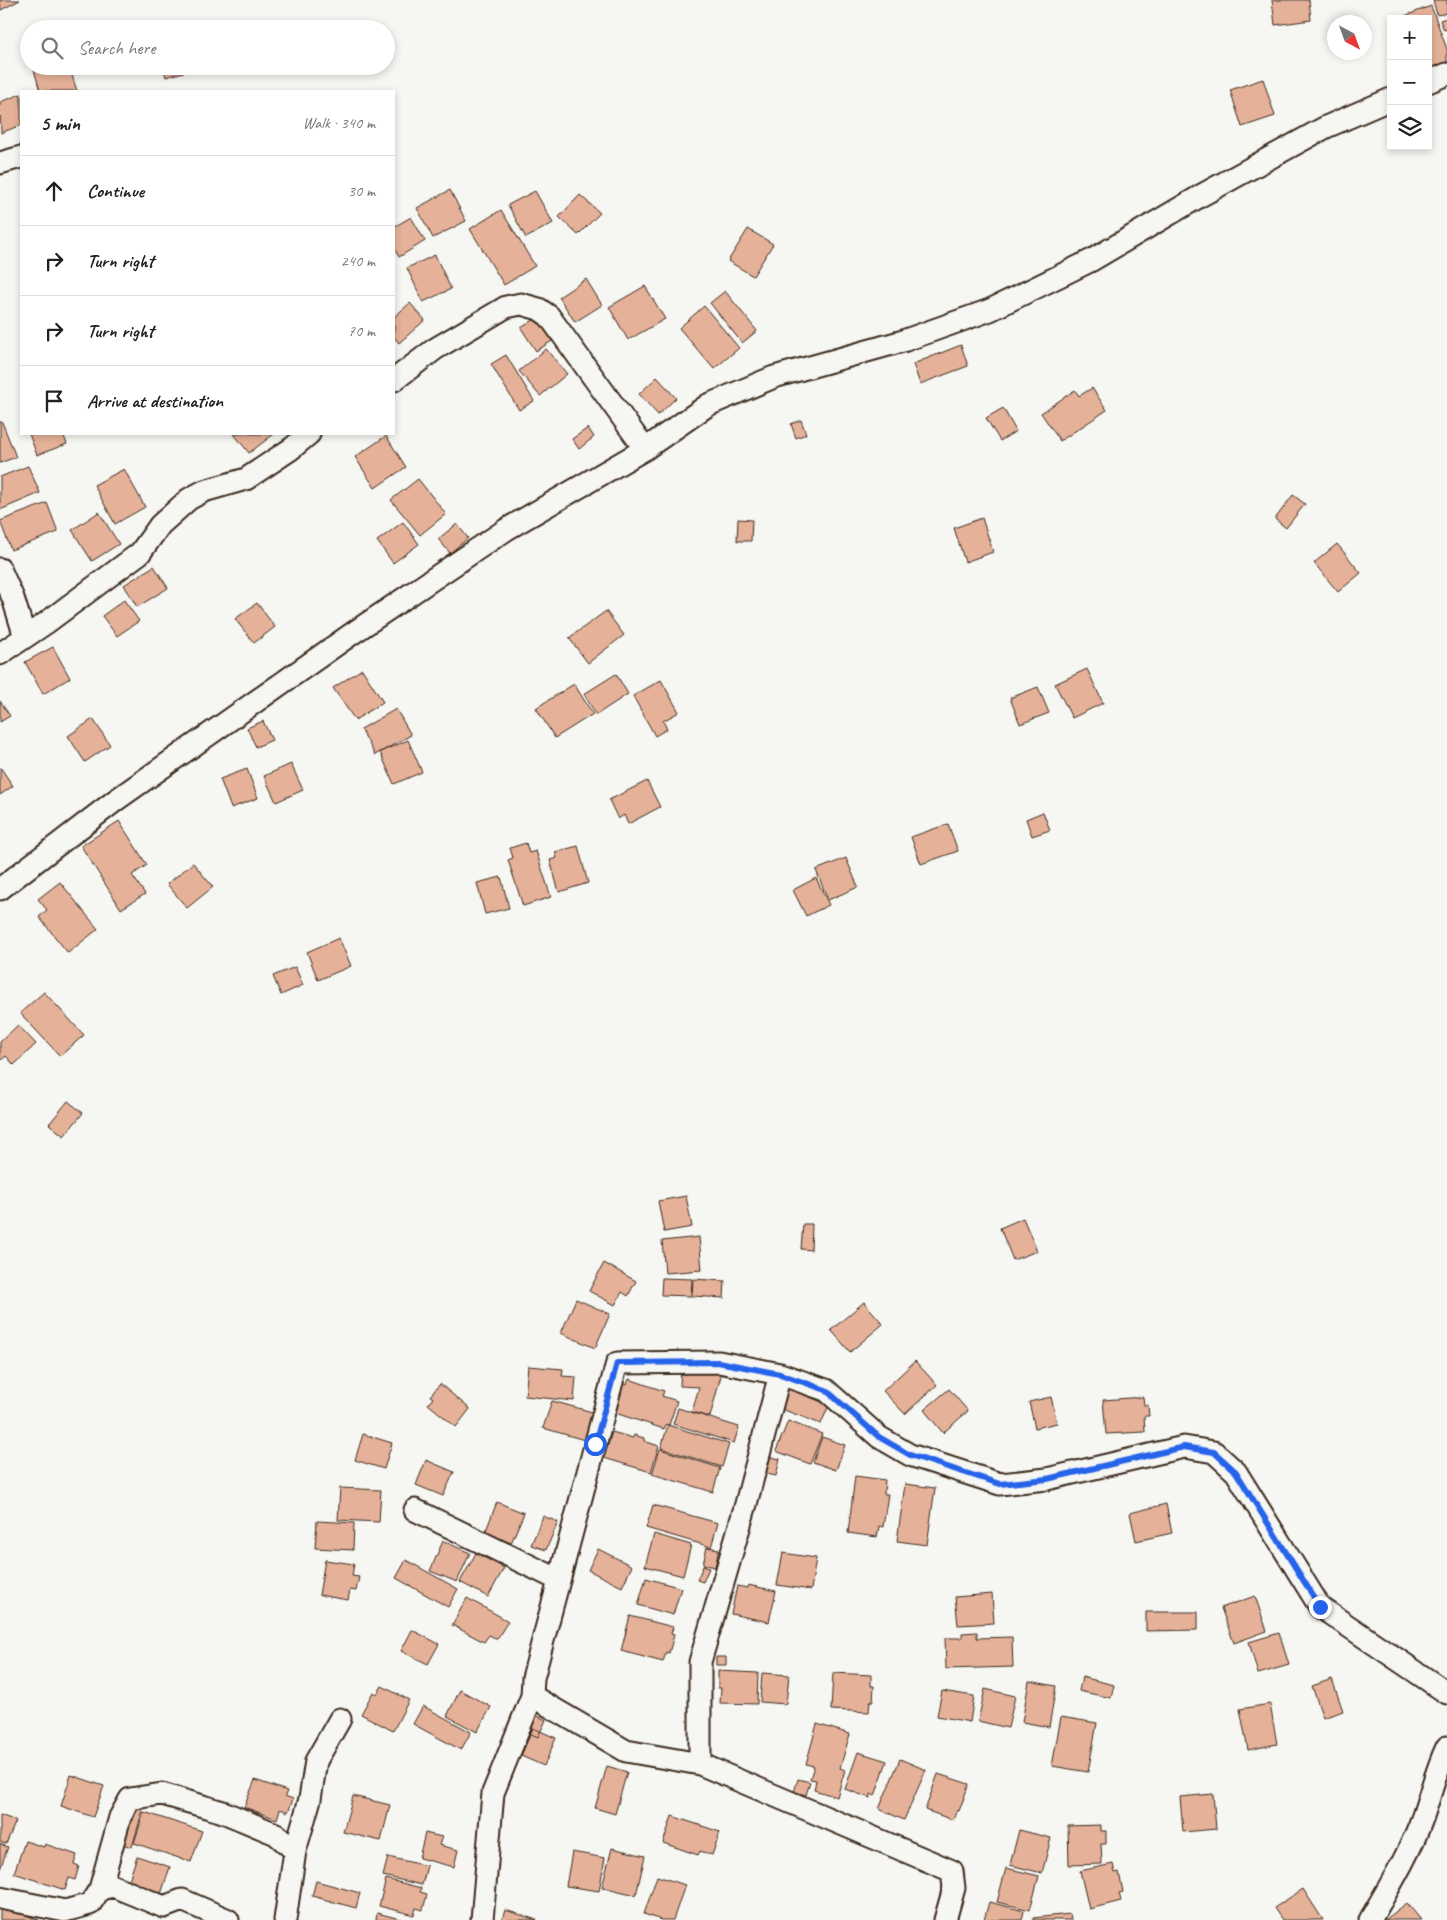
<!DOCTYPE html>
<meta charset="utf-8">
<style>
:root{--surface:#fff;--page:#f2f2f2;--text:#222;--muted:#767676;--line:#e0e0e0}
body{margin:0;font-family:Caveat,sans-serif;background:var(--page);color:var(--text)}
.controls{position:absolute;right:15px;top:15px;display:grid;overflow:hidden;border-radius:0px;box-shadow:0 2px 8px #0003}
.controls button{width:45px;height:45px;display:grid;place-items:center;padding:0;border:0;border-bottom:1px solid var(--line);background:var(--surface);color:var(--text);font:25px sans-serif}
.compass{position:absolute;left:1327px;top:15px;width:45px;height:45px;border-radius:50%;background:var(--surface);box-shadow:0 2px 8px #0003;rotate:139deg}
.stop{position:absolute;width:15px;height:15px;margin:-11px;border:4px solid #2563eb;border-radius:50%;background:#fff}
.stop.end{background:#2563eb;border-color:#fff;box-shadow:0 1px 5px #0008}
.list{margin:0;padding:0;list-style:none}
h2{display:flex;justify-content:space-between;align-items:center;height:65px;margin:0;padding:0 20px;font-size:21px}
h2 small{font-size:16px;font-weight:400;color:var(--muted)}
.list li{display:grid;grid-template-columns:32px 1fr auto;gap:15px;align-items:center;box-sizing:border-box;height:70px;padding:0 20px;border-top:1px solid var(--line)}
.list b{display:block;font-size:19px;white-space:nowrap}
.list em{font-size:16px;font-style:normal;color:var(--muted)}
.icon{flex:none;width:28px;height:28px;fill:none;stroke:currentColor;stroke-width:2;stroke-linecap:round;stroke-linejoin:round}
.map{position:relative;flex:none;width:1447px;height:1920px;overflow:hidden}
.search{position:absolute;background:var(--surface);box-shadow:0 2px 8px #0003;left:20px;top:20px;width:375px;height:55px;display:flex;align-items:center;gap:12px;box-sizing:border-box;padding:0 18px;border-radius:28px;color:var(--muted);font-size:19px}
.panel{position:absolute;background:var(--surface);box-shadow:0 2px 8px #0003;left:20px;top:90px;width:375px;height:345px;border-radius:0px}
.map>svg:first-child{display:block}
.building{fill:#e5b198;stroke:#3b2a1e}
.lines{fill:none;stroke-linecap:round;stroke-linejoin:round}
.minor-casing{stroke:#3b2a1e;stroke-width:25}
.minor{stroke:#f6f6f2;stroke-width:21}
.route{stroke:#2563eb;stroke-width:6}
</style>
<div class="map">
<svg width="1447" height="1920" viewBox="0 0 1447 1920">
<rect width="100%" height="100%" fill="#f6f6f2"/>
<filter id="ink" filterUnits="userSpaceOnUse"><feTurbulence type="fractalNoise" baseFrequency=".02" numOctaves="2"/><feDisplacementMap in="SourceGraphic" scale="10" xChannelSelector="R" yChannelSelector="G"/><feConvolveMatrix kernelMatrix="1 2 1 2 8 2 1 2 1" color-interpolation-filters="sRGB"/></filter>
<g filter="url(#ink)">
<!-- building -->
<path class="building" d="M0 0H20L1 10Z
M1272 0H1309L1311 20 1275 25Z
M1433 0H1447V13L1437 15Z
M1431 6 1447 49V63L1428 70V19H1397Z
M1447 18V29L1444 30 1440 20Z
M189 25 190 29H175Z
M33 66H69L77 91H40Z
M163 66H201V67L166 77Z
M1263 79 1275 116 1242 127 1230 90Z
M21 94V125L1 133 0 102Z
M450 190 466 221 433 238 417 208Z
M535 191 553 223 526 238 508 205Z
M580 195 600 213 578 235 559 217Z
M501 210 535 266 504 285 470 229Z
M411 217 425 241 399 257 394 248V227Z
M748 229 773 244 753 276 728 261Z
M435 255 451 289 423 302 407 268Z
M586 279 602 305 575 322 559 297Z
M645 286 665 319 628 340 609 307Z
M725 291 757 331 742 343 710 303Z
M410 303 425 320 399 343 394 337V317Z
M704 306 739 348 714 369 679 328Z
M537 318 552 341 536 351 521 328Z
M961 345 968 366 920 384 913 364Z
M546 349 567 374 540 396 519 371Z
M506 355 534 401 519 410 491 364Z
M657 377 676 398 658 415 639 394Z
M1092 388 1107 410 1060 441 1041 413 1075 390 1079 396Z
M1003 408 1016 431 1000 441 986 418Z
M801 420 806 434 796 438 791 424Z
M0 422H2L16 457 0 463Z
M588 428 594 437 579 449 572 439Z
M29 434H63L67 444 37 455Z
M234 434H274L249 453Z
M386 436 406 467 375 488 355 457Z
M28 466 40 493 0 510V477Z
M124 469 145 507 115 524 94 485Z
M418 479 446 514 420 535 391 500Z
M1293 495 1305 504 1286 528 1275 519Z
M47 503 58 532 11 550 0 521Z
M99 512 119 544 92 561 72 530Z
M982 518 993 552 965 562 954 528Z
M738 519 752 520 751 541H737Z
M403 522 419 544 393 563 377 541Z
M457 524 468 538 450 553 438 539Z
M1337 544 1361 573 1338 592 1314 563Z
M154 566 168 588 137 607 124 585Z
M124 600 139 621 117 636 102 616Z
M257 603 275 627 254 643 235 619Z
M606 611 624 635 588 663 569 638Z
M53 647 70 678 43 694 25 662Z
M362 669 383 702 355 720 333 688Z
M1087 669 1103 703 1072 718 1055 684Z
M616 674 628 694 596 715 584 694Z
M661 680 679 712 663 721 667 729 655 736 633 696Z
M574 684 593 714 555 738 536 708Z
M1038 687 1049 713 1020 724 1010 698Z
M0 701 10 716 0 722Z
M396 709 411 735 375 755 361 729Z
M93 719 110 745 85 762 68 736Z
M263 721 272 740 256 747 247 728Z
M408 740 422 772 394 784 380 752Z
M291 764 303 790 276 802 264 776Z
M0 767 13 786 0 795Z
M247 769 258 798 231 808 220 779Z
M647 781 660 807 628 824 624 815 618 819 609 800Z
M1043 812 1050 830 1032 836 1026 819Z
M119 821 147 865 132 875 145 894 121 909 81 846Z
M948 824 958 851 921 864 911 837Z
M526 843 529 853 536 851 551 897 523 906 508 860 513 858 510 848Z
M578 846 588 883 559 892 550 860 557 858 555 852Z
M846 858 858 887 828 900 816 870Z
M193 863 213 887 187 908 167 884Z
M501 877 509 908 485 914 477 883Z
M816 878 829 905 806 916 793 890Z
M60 882 98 929 68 953 39 917 47 910 38 899Z
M339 938 351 966 318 980 307 952Z
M295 967 303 985 281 995 273 976Z
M44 992 84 1035 60 1056 20 1013Z
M18 1025 36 1044 14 1065 6 1056 0 1061V1042Z
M68 1101 83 1113 64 1136 49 1124Z
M686 1196 692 1227 664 1232 658 1201Z
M1023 1218 1037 1251 1013 1260 1000 1228Z
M803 1224H812L811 1250 801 1249Z
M699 1237 702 1270 665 1273 662 1241Z
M604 1263 636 1281 628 1296 622 1292 615 1305 589 1291Z
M662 1278 692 1279 691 1296 661 1295Z
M693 1279 725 1281 724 1298 692 1296Z
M576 1299 610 1314 595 1348 561 1333Z
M864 1302 883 1324 850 1352 831 1330Z
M915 1361 937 1385 905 1414 883 1391Z
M528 1366 563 1369 562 1376 576 1377 574 1401 525 1396Z
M681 1367 723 1368 710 1417 692 1412 699 1387 680 1386Z
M629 1379 664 1391 662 1396 677 1401 669 1425 666 1424 664 1429 612 1412 622 1383 627 1385Z
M440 1384 470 1409 456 1427 428 1404 433 1398 430 1396Z
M787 1388 829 1405 821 1424 779 1408Z
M949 1389 968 1411 943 1433 924 1410Z
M1051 1397 1057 1423 1035 1428 1029 1402Z
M1143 1397 1144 1405H1148L1149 1416H1144L1145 1432 1106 1434 1103 1400Z
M552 1401 596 1413 588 1441 543 1428Z
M678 1408 739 1427 734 1443 673 1424Z
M788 1421 822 1434 810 1464 776 1451Z
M668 1425 729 1444 722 1467 661 1448Z
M612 1432 633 1438 634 1435 644 1438V1441L659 1446 651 1472 604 1458Z
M363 1434 392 1443 384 1469 355 1460Z
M822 1437 845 1445 836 1470 813 1462Z
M660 1449 720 1468 713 1492 652 1474Z
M767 1456 780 1459 776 1476 763 1473Z
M426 1460 454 1472 443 1496 416 1485Z
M855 1476 885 1480 884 1494H888L883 1527 879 1526 877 1537 848 1533Z
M905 1484 935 1488 927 1545 897 1541Z
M340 1488 381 1490 379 1522 338 1520Z
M497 1502 524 1513 511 1543 485 1533Z
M1166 1504 1172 1533 1136 1541 1130 1513Z
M653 1505 718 1523 711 1547 646 1528Z
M543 1516 558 1522 546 1550 531 1545Z
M317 1521 354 1523 353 1550 315 1548Z
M654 1534 691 1545 683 1576 645 1566Z
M443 1541 470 1553 457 1582 430 1571Z
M707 1547 719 1549 715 1567 703 1564Z
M598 1549 632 1566 622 1587 588 1570Z
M476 1553 504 1568 488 1597 460 1582Z
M783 1553 816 1558 811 1590 777 1585Z
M325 1560 354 1564 352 1576 359 1577 356 1591 350 1590 348 1600 319 1595Z
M406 1560 458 1589 448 1607 396 1578Z
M703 1566 709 1568 703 1582 697 1580Z
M646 1578 681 1588 673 1615 638 1605Z
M748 1585 776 1591 769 1622 731 1614 737 1586 747 1588Z
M992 1594 994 1623 958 1625 955 1597Z
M1255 1596 1267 1631 1234 1643 1221 1608Z
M467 1598 508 1621 497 1639 489 1635 484 1642 452 1625Z
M1146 1612H1198V1630L1146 1631Z
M630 1616 673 1627 671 1634 674 1635 669 1653 666 1652 663 1662 621 1651Z
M412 1630 439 1644 428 1664 401 1651Z
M977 1632V1638L1012 1637 1013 1667 946 1669 945 1638H962V1633Z
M1279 1633 1289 1665 1258 1674 1249 1642Z
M716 1657H726V1665H716Z
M718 1671 758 1673 757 1704 720 1703 721 1688H718Z
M762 1673 789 1675 786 1704 760 1702Z
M833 1673 871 1675V1686H874L873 1701H870L869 1712 831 1710Z
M1082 1677 1114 1685 1111 1698 1079 1691Z
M1332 1679 1343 1711 1323 1718 1312 1686Z
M1029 1681 1056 1686 1049 1727 1022 1722Z
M382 1686 409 1700 393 1731 361 1714 373 1692 377 1694Z
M985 1689 1015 1696 1008 1728 978 1721Z
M460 1690 491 1707 477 1732 447 1716Z
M942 1691 974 1696 970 1722 937 1716Z
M1270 1704 1277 1744 1248 1750 1240 1709Z
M423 1706 471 1732 461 1750 413 1724Z
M536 1715 546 1720 538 1737 527 1732Z
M1061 1717 1097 1723 1088 1772 1052 1766Z
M817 1724 850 1734 840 1768 845 1770 837 1797 814 1790 816 1780 810 1779 814 1766 806 1764Z
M533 1728 556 1738 544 1766 521 1756Z
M858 1752 887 1761 875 1796 871 1794 870 1798 845 1789Z
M900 1759 926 1770 904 1820 879 1809Z
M607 1766 627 1772 615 1814 595 1808Z
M938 1774 969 1784 959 1811 957 1810 953 1820 925 1810Z
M71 1775 104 1786 93 1817 61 1806Z
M798 1779 810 1782 806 1795 794 1792Z
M255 1780 287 1791 285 1796 293 1799 288 1812 280 1809 277 1819 244 1807Z
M1213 1794 1216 1829 1183 1832 1180 1797Z
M353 1796 390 1805 381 1841 343 1832Z
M130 1806 143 1810 132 1847 119 1843Z
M144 1812 202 1831 191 1862 134 1843Z
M0 1815 16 1821 6 1844 0 1842Z
M672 1816 720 1832 712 1855 700 1851 698 1855 663 1843Z
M1101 1825V1831H1106V1844H1101L1102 1864 1069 1865 1068 1826Z
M1019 1830 1051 1838 1042 1873 1010 1865Z
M425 1833 442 1837 439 1845 458 1850 454 1867 419 1858Z
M25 1841 44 1847 45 1844 77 1855 74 1864 79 1866 75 1880 69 1878 65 1890 14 1873Z
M0 1844 8 1847 0 1869Z
M612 1848 645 1856 636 1895 602 1887Z
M572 1852 605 1858 599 1891 566 1886Z
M137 1856 170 1867 160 1897 127 1886Z
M388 1857 427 1866 422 1885 383 1876Z
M1113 1864 1115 1873 1119 1872 1123 1892 1119 1893 1121 1901 1089 1909 1080 1871Z
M1006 1868 1039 1876 1030 1910 997 1902Z
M657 1876 685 1885 673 1920H661L644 1914Z
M386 1879 421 1888 420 1892 427 1894 423 1910 416 1908 414 1915 379 1906Z
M316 1881 360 1893 356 1908 312 1896Z
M1303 1889 1323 1920H1282L1274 1908Z
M989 1902 1024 1911 1022 1920H984Z
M1407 1903 1421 1920H1385Z
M2 1906 39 1920H0V1912Z
M505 1910 537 1920H502Z
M377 1913 404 1920H376Z
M1070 1914 1071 1920H1034L1033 1918Z"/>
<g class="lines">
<defs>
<path id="minor" d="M1428 82 1447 74
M0 163 21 157
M394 380 435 349 506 307 521 304 539 309 549 316 645 449
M0 569 13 598 25 637
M0 654 46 623 140 553 160 525 189 499 204 491 246 479 291 449 309 434
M0 889 116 800 353 633 507 529 645 449 708 405 774 377 903 341 990 310 1092 260 1202 195 1326 127 1391 99
M415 1510 559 1580
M532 1696 626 1751 700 1764 952 1871 954 1888 945 1920
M700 1764V1662L746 1504 780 1374
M295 1851 310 1799 316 1761 340 1719
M100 1889 120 1817 130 1799 162 1794 223 1812 276 1834 295 1851 285 1920
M0 1898 65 1911 90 1904 100 1889 113 1886 164 1907 182 1900 228 1920
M482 1920 493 1793 532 1696 533 1678 617 1363 719 1362 780 1374 826 1390 879 1437 910 1455 1000 1484 1047 1479 1184 1447 1214 1452 1236 1472 1320 1607 1447 1693
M1370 1920C1389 1887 1410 1853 1423 1816 1431 1793 1436 1770 1447 1747"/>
</defs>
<!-- minor casing -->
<use href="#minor" class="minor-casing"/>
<!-- minor -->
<use href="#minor" class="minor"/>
</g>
</g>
<g class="lines" filter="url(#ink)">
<!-- route -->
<path class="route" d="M595 1444 617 1363 718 1362 780 1374 826 1390 879 1437 910 1455 1000 1484 1047 1479 1184 1447 1214 1452 1236 1472 1320 1607"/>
</g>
</svg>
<div class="controls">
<button>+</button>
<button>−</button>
<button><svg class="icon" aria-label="layers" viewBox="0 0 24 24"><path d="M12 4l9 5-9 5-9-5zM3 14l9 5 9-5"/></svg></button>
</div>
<svg class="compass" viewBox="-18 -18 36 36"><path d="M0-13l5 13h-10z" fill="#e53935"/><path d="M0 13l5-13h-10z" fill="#767676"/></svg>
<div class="stop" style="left:595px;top:1444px"></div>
<div class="stop end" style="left:1320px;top:1607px"></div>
<div class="search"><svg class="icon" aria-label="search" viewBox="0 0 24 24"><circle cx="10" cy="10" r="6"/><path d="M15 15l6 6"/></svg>Search here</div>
<section class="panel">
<h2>5 min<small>Walk · 340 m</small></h2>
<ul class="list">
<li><svg class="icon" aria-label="ahead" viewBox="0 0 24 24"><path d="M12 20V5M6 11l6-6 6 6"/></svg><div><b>Continue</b></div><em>30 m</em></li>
<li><svg class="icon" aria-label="right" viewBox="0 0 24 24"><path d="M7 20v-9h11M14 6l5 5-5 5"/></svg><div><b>Turn right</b></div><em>240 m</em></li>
<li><svg class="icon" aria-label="right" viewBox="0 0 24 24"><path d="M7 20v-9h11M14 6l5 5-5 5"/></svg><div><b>Turn right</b></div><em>70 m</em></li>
<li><svg class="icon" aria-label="arrive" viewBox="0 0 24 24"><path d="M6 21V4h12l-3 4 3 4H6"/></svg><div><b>Arrive at destination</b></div></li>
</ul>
</section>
</div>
